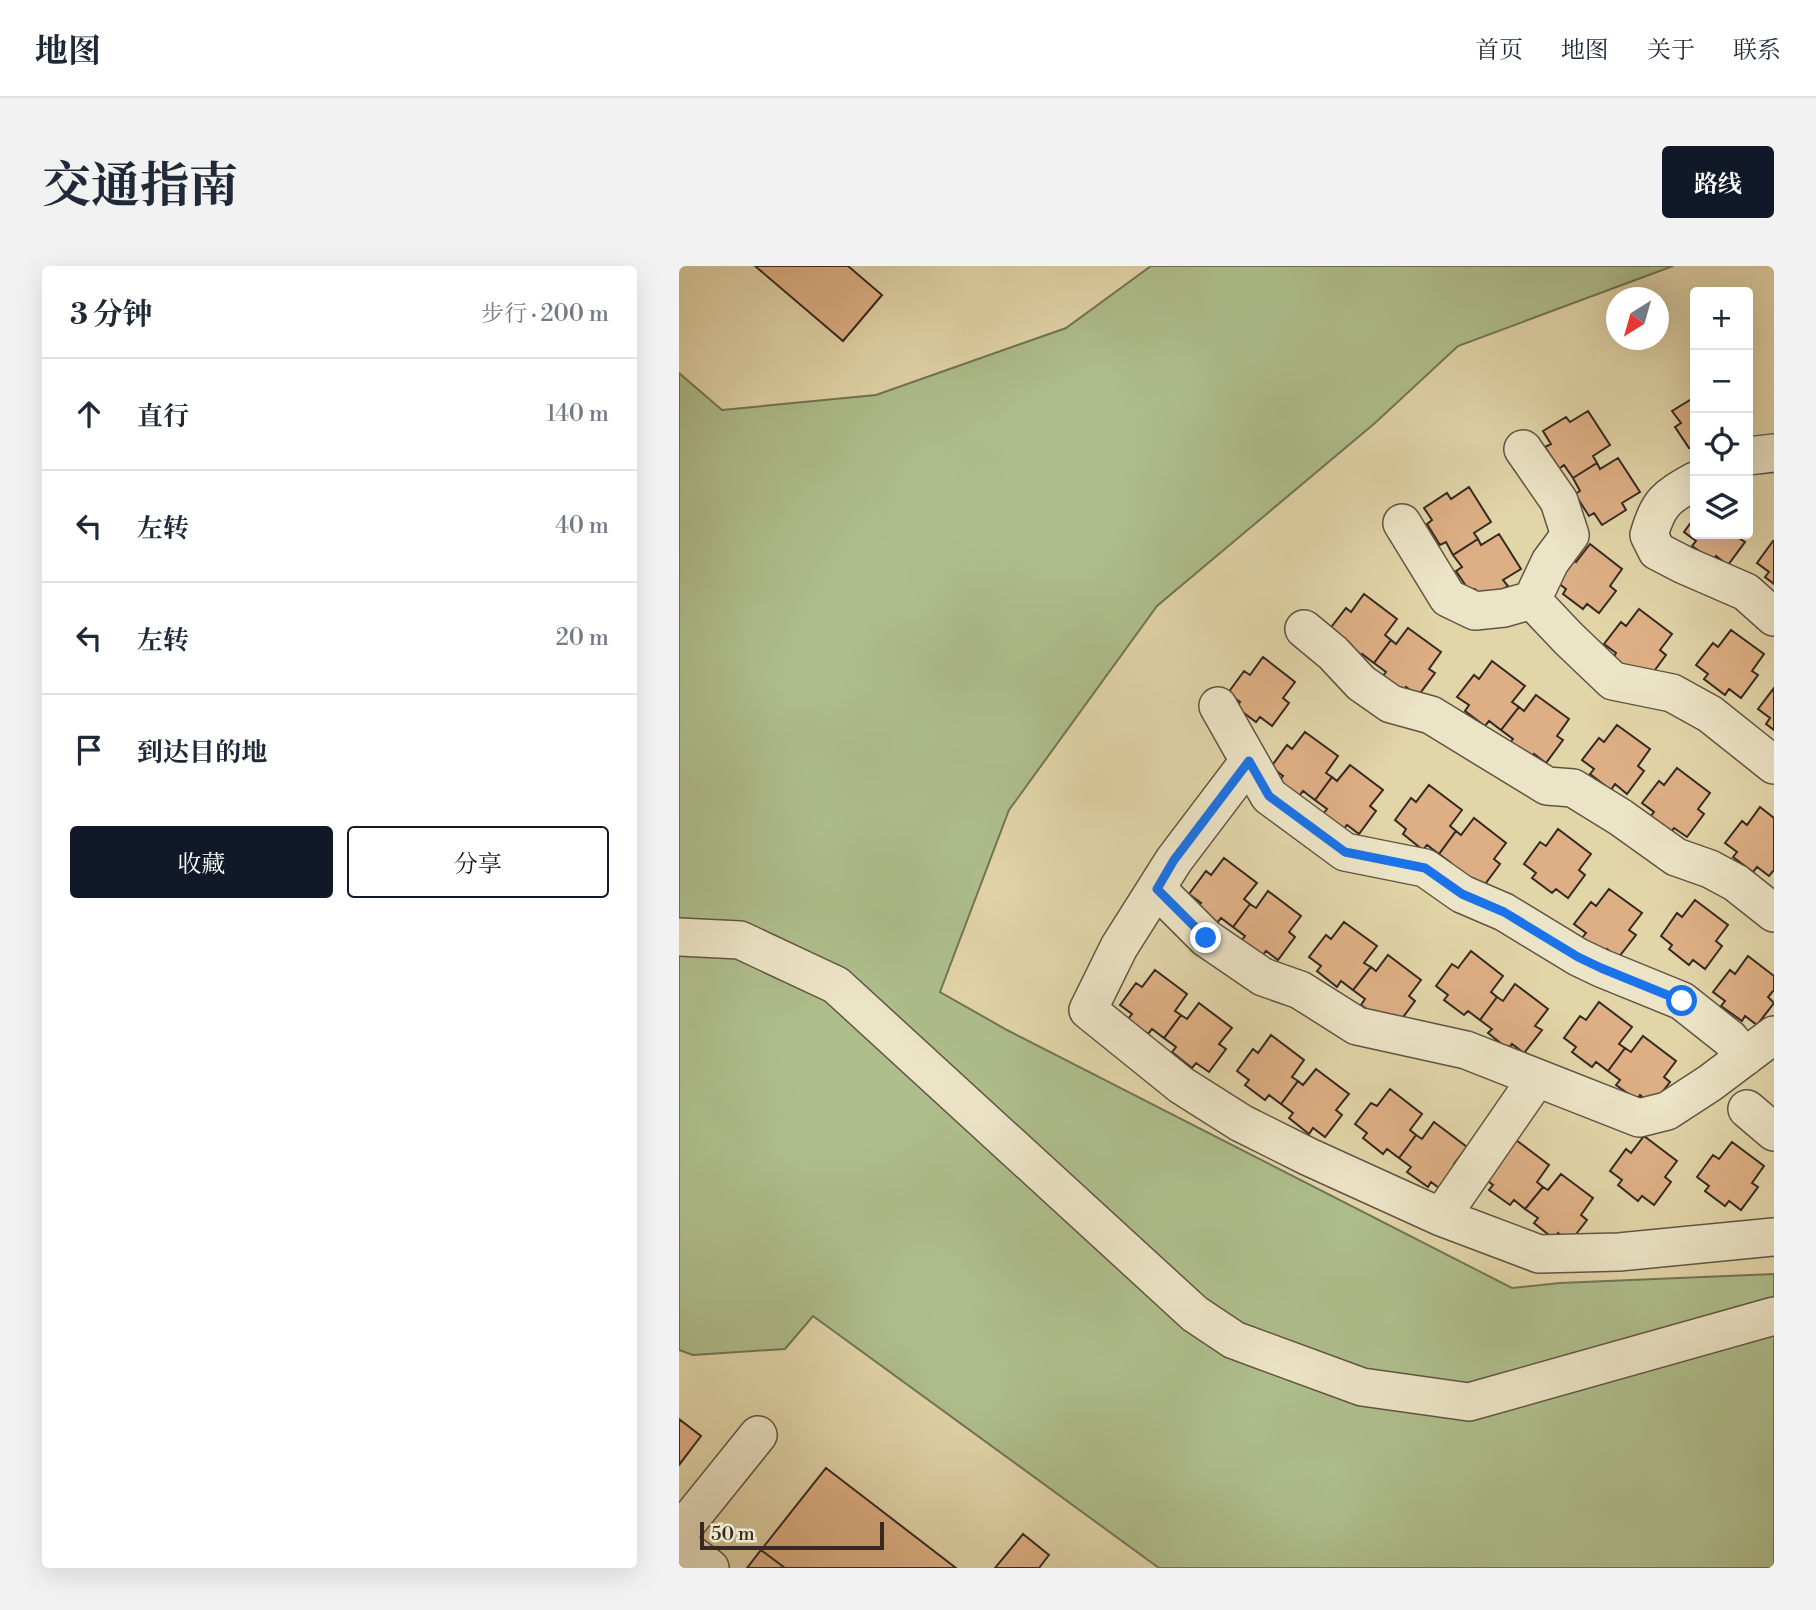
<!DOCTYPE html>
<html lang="zh">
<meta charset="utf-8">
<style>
:root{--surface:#fff;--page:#f2f2f3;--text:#1f2937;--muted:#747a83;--line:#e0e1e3;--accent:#111827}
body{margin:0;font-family:"Libre Bodoni","Noto Serif SC",serif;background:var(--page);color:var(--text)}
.controls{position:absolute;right:21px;top:21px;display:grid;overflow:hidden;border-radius:7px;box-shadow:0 7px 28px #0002}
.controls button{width:63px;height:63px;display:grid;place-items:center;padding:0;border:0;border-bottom:2px solid var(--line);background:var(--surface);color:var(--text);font:35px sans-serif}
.compass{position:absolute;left:927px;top:21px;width:63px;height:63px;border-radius:50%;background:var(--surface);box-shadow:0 7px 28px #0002;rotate:217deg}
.scale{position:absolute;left:21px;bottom:18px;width:184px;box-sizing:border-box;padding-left:7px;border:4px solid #352922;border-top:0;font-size:19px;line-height:24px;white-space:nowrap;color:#352922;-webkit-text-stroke:5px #ece4c6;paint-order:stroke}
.stop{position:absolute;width:21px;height:21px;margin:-16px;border:5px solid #1a73e8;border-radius:50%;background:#fff}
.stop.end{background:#1a73e8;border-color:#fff;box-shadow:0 2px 7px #0008}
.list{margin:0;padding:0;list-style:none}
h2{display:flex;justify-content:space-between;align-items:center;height:91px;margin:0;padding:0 28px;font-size:30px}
h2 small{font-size:23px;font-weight:400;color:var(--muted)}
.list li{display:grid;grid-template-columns:46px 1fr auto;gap:21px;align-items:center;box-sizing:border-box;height:112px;padding:0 28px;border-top:2px solid var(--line)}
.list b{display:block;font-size:26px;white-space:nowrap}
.list em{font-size:23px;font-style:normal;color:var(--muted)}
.actions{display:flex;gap:14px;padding:21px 28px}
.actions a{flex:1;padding:16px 0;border:2px solid var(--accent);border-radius:7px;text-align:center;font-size:24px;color:var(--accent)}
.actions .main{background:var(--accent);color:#fff}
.icon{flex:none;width:38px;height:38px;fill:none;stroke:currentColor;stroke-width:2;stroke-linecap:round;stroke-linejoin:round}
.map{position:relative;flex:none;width:1095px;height:1302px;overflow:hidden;border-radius:7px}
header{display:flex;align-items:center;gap:42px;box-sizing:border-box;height:98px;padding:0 35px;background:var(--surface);border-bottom:2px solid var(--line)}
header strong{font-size:33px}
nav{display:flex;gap:38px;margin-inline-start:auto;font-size:24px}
.intro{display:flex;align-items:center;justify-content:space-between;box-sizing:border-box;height:168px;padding:0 42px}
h1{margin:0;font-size:49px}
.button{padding:18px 32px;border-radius:7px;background:var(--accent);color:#fff;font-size:24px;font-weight:700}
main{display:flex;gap:42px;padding:0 42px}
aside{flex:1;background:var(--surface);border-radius:7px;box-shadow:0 7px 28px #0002}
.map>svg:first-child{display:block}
.green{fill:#aebe8b;stroke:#727456;stroke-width:2}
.building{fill:#deaf84;stroke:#352922;stroke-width:2}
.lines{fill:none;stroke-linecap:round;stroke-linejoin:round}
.minor-casing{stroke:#605444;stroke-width:40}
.minor{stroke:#ece4c6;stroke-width:37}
.route{stroke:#1a73e8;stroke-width:9}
</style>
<header>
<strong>地图</strong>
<nav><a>首页</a><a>地图</a><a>关于</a><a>联系</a></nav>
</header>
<div class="intro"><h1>交通指南</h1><a class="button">路线</a></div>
<main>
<aside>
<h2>3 分钟<small>步行 · 200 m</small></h2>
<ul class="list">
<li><svg class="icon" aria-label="ahead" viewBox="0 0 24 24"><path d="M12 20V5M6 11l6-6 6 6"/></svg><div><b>直行</b></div><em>140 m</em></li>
<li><svg class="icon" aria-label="left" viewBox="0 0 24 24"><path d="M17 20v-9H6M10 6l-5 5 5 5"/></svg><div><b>左转</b></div><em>40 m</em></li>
<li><svg class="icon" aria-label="left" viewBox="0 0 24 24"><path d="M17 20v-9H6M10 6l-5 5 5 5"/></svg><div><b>左转</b></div><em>20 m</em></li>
<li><svg class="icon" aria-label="arrive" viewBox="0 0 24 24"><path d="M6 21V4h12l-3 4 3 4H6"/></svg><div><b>到达目的地</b></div></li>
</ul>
<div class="actions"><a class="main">收藏</a><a>分享</a></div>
</aside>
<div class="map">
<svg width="1095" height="1302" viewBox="0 0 1095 1302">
<rect width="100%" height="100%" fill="#e2d5a8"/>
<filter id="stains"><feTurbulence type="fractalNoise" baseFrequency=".00286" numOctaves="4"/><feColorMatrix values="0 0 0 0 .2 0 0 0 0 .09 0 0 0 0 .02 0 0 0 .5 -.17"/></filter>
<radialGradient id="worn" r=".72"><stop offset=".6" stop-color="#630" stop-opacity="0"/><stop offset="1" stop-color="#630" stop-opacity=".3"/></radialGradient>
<!-- green -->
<path class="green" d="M472 0H994L779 80 696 157 478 340 330 544 261 726 328 764 833 1022 881 1017 1095 1008V1302H480L134 1050 106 1083 14 1089 0 1084V107L43 144 197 129 387 62Z"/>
<!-- building -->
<path class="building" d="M76 0H169L203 29 164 75Z
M1016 131V180L1010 182 996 161 1002 157 993 145Z
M909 145 931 179 914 190 918 197 894 212 885 199 880 203 866 181 872 178 864 165 887 151 891 156Z
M939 192 961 226 943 237 947 244 923 259 915 247 910 250 896 228 901 225 894 212 918 197 921 203Z
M790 221 812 256 795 267 799 273 774 289 767 276 761 279 748 258 753 254 745 242 768 227 772 233Z
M1016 251V268H1063L1060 272 1066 276 1049 299 1037 290 1034 295 1013 280 1017 275 1005 266Z
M820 268 842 303 824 314 829 320 804 335 796 323 791 326 777 305 783 301 774 289 799 273 802 279Z
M1094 275H1095V318L1086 311 1090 306 1078 297Z
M911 278 943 303 931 320 937 325 920 347 908 338 904 343 884 328 887 323 875 314 892 292 897 296Z
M685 328 718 353 706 369 712 374 695 397 683 388 679 393 650 364 667 342 672 346Z
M960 343 993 368 981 384 987 389 970 412 954 408 934 392 937 387 925 378 942 356 947 360Z
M729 362 762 386 750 403 756 407 739 430 727 421 723 426 703 411 707 406 695 397 712 374 717 378Z
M1052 364 1085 388 1073 405 1079 409 1062 432 1050 423 1046 429 1025 413 1029 408 1017 399 1034 377 1039 381Z
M584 391 616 416 604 432 610 437 593 460 581 451 577 456 557 441 561 436 549 427 565 405 571 409Z
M813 395 846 420 833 436 840 441 822 464 810 455 806 460 786 445 790 439 778 431 795 409 800 413Z
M1095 422V464L1087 458 1091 452 1079 443Z
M857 429 890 453 878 470 884 474 867 497 855 488 851 493 830 478 834 473 822 464 840 441 845 445Z
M938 459 971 483 959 500 965 505 948 528 936 518 932 524 911 508 915 503 903 494 920 472 925 476Z
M626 466 659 490 647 507 653 511 636 534 624 525 620 530 600 515 604 510 592 501 608 479 613 483Z
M671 499 704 524 691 540 697 545 680 568 668 559 664 564 644 548 648 543 636 534 653 511 658 515Z
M998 502 1031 527 1019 543 1025 548 1008 571 995 562 992 566 971 551 975 546 963 537 980 515 985 519Z
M750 519 783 544 771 560 777 565 760 588 748 579 744 584 724 568 727 563 716 554 732 532 737 536Z
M1081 541 1095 552V604L1090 610 1078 601 1074 606 1054 591 1058 586 1046 577 1063 555 1068 559Z
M795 552 827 577 815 593 821 598 804 621 768 602 772 597 760 588 777 565 782 569Z
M879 563 912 588 900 604 906 609 889 632 877 623 873 627 853 612 857 607 845 598 861 576 867 580Z
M545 592 578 617 565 633 571 638 554 661 542 652 538 657 518 642 522 637 510 628 527 605 532 609Z
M930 623 963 647 950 664 957 669 939 692 928 683 924 688 903 672 907 667 895 658 912 636 917 640Z
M589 625 622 650 610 666 616 671 599 694 587 685 583 690 562 675 566 670 554 661 571 638 577 642Z
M1016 634 1049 659 1037 675 1043 680 1026 703 1014 694 1010 699 990 683 993 679 982 670 998 647 1003 651Z
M665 656 698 680 685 697 692 701 674 724 662 715 658 721 638 705 642 700 630 691 647 669 652 673Z
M792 685 824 710 812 726 818 731 801 754 789 745 785 749 765 734 769 729 757 720 773 698 779 702Z
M709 689 742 714 730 730 736 735 719 758 703 754 682 739 686 733 674 724 692 701 697 705Z
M1069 690 1095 710V724L1089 731 1095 737 1078 759 1066 750 1063 755 1042 740 1046 735 1034 726 1051 704 1056 708Z
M476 704 508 728 496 745 502 749 485 772 473 763 469 768 449 753 453 748 441 739 457 717 463 721Z
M836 718 869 743 856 760 863 764 845 787 833 778 829 783 809 767 813 763 801 754 818 731 824 735Z
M920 736 953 761 940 778 946 782 929 805 917 796 913 801 893 786 897 781 885 772 901 750 907 754Z
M520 737 553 762 540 778 547 783 530 806 517 797 513 802 493 786 497 781 485 772 502 749 508 753Z
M592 769 625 794 613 811 619 815 602 838 590 829 586 834 566 819 570 814 558 805 574 783 579 787Z
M964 770 997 795 985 811 991 816 973 839 961 829 958 834 937 819 941 814 929 805 946 782 952 786Z
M637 803 670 828 657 844 663 849 646 871 634 862 630 868 610 852 614 847 602 838 619 815 624 819Z
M711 823 743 848 731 864 737 869 720 892 708 883 704 888 684 872 688 867 676 858 692 837 698 840Z
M755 856 788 881 775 898 782 902 764 925 752 916 749 921 728 906 732 901 720 892 737 869 743 873Z
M965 870 998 895 986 911 992 916 975 939 963 930 959 935 939 919 943 914 931 905 947 883 952 887Z
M837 874 870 899 858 916 864 921 846 943 835 934 831 939 810 924 814 919 802 910 824 892Z
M1053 876 1085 900 1073 917 1079 921 1062 944 1050 935 1046 940 1026 925 1030 920 1018 911 1034 889 1040 893Z
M882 908 914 932 902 949 908 954 891 976 879 967 875 973 855 957 859 952 846 943 864 921 869 924Z
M0 1153 22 1170 0 1199Z
M147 1202 277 1302H106L82 1284Z
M344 1268 370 1289 360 1302H316Z
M82 1284 106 1302H68Z"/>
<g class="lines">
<defs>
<path id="minor" d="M844 183 880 235 891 269 871 296 853 334
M1069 190 1095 187
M1016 215C987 231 979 237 970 269L978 285 1005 299 1067 326 1095 351
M723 257 769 332 796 345 825 342 853 334 889 372 934 415 993 427 1031 448 1095 499
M625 363 654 387 682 417 712 438 752 449 868 520 894 522 941 551 997 591 1031 603 1057 617 1095 647
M539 440 590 530 666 586 746 602 783 628 825 646 899 691 922 702 1003 735 1051 773 1066 791
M570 495 495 594 440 681 409 744 502 819 562 857 630 891 762 951 860 988 940 986 1095 971
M478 623 527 672 584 711 621 724 678 760 787 784 960 852 988 845 1031 817 1095 769
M0 671 61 674 157 719 516 1048 555 1074 683 1121 790 1136 1095 1050
M1068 843 1095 866
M762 951 858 812
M0 1267 79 1169
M0 1279 31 1302"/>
</defs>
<!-- minor casing -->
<use href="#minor" class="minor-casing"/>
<!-- minor -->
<use href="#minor" class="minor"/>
</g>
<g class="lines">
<!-- route -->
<path class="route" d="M527 672 478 623 495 594 570 495 590 530 666 586 746 602 783 628 825 646 899 691 922 702 1003 735"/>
</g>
<rect width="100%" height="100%" filter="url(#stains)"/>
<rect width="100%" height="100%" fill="url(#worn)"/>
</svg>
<div class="controls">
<button>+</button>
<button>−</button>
<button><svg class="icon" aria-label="locate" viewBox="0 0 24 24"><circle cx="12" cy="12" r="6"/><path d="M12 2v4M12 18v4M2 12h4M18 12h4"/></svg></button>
<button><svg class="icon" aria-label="layers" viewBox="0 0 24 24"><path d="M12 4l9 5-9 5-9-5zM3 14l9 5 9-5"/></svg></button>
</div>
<svg class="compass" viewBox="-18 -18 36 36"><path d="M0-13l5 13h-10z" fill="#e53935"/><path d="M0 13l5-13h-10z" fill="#747a83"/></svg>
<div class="scale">50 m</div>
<div class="stop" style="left:1003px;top:735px"></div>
<div class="stop end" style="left:527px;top:672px"></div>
</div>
</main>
